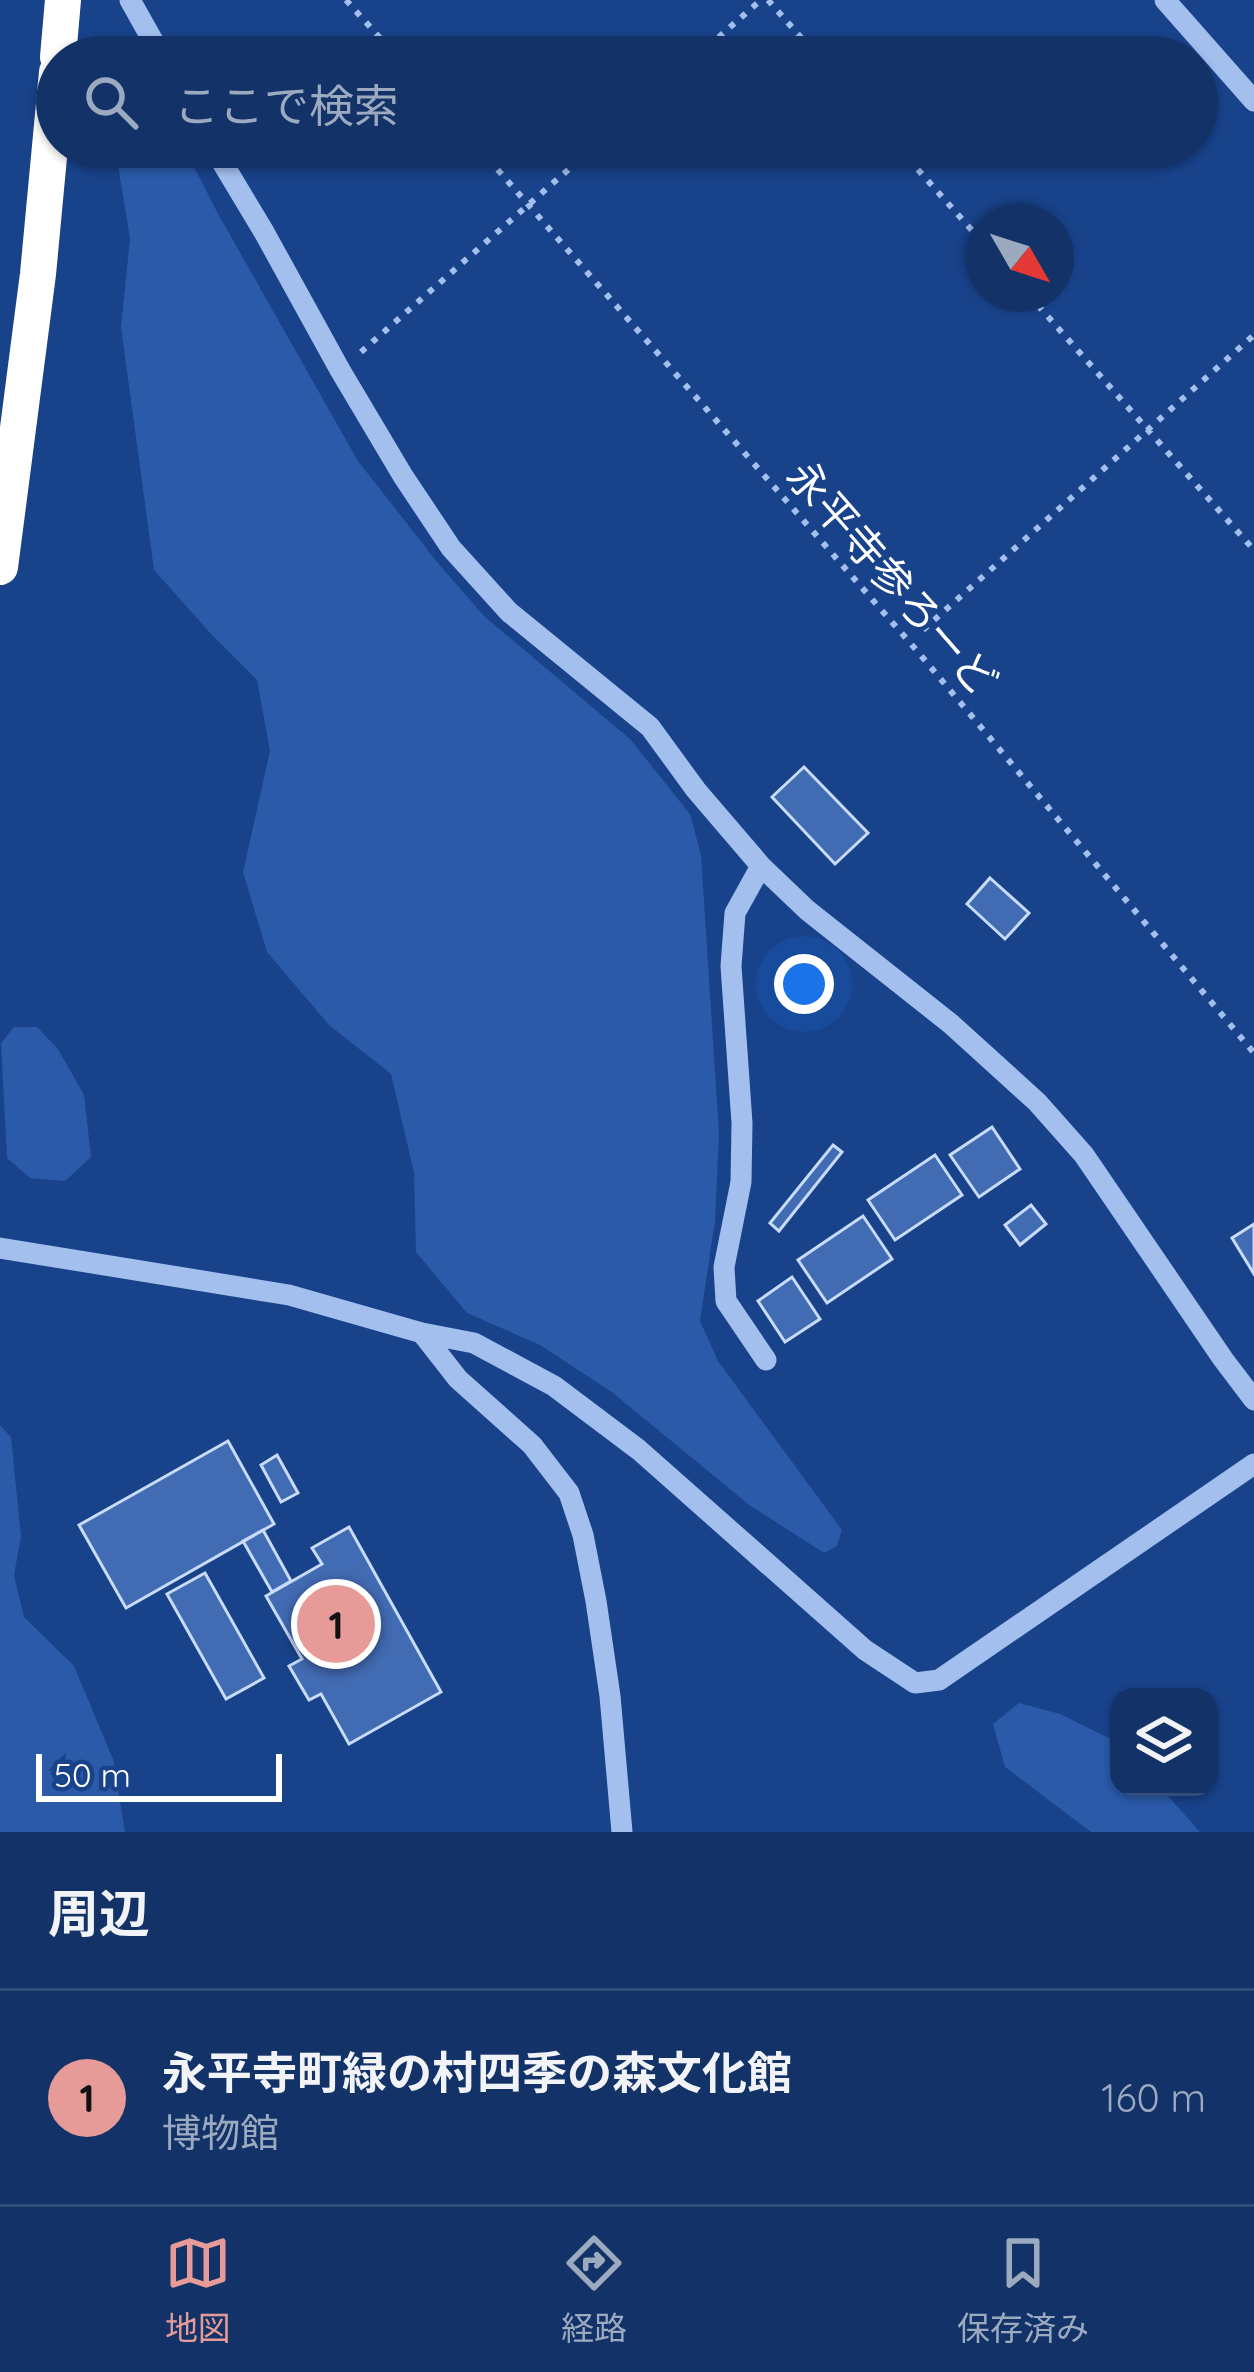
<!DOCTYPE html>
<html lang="ja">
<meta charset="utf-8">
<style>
:root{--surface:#123268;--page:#1b3a6e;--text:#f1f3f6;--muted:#9caac0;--line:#314d7c;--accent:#e69b98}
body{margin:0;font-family:Quicksand,"Noto Sans JP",sans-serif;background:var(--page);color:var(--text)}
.controls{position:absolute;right:36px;bottom:36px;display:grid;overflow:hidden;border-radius:24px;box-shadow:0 3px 9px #0004}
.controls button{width:108px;height:108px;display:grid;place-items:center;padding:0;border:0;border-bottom:3px solid var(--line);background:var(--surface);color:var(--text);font:60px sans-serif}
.compass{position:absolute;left:966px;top:204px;width:108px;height:108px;border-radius:50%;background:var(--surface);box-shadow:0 3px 9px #0004;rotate:129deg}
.scale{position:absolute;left:36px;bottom:30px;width:246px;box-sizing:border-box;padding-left:12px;border:6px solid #fff;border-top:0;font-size:33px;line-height:42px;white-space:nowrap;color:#fff;-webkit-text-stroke:9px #18428a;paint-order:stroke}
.you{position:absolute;left:804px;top:984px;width:42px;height:42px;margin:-30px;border:9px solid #fff;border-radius:50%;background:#1a73e8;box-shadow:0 0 0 18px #1a73e833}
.badge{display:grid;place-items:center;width:78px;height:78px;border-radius:50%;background:var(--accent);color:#111;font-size:39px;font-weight:700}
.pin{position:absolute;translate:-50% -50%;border:6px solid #fff;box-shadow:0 3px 12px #0006}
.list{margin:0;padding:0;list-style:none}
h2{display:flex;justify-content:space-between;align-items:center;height:156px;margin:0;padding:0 48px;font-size:51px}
h2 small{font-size:39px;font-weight:400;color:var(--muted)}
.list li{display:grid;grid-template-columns:78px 1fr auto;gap:36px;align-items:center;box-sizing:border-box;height:216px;padding:0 48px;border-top:3px solid var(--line)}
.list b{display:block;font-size:45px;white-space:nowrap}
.list p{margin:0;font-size:39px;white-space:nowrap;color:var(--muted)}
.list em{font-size:39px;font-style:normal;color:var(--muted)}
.icon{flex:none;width:66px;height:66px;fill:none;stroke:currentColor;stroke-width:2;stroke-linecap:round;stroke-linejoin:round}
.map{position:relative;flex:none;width:1254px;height:1832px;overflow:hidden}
.search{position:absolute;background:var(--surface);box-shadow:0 3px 9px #0004;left:36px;right:36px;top:36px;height:132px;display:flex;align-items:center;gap:30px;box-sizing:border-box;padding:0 42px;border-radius:66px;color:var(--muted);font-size:45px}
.sheet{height:372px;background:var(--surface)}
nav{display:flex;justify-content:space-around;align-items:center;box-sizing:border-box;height:168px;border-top:3px solid var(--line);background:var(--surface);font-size:33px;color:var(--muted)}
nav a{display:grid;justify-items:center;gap:6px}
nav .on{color:var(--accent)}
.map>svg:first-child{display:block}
.green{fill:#2b5aa9}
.building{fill:#416bb3;stroke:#c8dbfa;stroke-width:3}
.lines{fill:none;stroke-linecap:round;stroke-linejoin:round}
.path{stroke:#a2bfee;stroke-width:6;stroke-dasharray:6 9;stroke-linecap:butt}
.minor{stroke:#a2bfee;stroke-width:21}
.highway{stroke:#fff;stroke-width:36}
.labels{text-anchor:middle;stroke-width:9;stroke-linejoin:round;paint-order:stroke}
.street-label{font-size:42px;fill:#fff;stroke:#18428a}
</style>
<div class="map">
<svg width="1254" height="1832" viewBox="0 0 1254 1832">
<rect width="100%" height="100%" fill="#18428a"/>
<!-- green -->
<path class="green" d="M115 147H184L216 210 358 461 437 562 485 617 630 739 690 814 701 855 719 1133 715 1221 700 1321 718 1361 842 1530 837 1546 824 1553 748 1504 613 1393 540 1345 467 1313 416 1252 414 1173 391 1074 329 1025 267 952 243 872 270 751 257 680 211 634 154 570 121 327 130 239Z
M14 1027H37L58 1049 84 1095 91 1157 65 1181 30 1178 7 1158 1 1043Z
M0 1425 11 1437 21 1537 14 1575 24 1617 74 1666 113 1759 125 1832H0Z
M1019 1703 1060 1714 1119 1743V1787H1160L1200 1832H1091L1005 1767 993 1724Z"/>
<!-- building -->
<path class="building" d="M804 767 868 833 835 864 772 797Z
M990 878 1029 913 1005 939 967 904Z
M992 1127 1020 1169 979 1197 950 1155Z
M833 1145 842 1152 779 1231 770 1223Z
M935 1155 962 1195 895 1240 868 1200Z
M1031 1205 1046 1224 1020 1245 1005 1225Z
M863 1216 892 1259 827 1303 798 1260Z
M1254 1224V1274L1232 1238Z
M792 1277 820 1319 785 1342 758 1301Z
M228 1441 274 1524 126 1608 79 1525Z
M277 1455 298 1493 281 1502 261 1465Z
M349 1527 441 1692 349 1744 321 1694 309 1700 289 1666 302 1659 266 1596 322 1564 312 1548Z
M263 1530 291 1581 272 1592 243 1541Z
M205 1573 264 1678 226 1699 167 1594Z"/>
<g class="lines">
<!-- path -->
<path class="path" d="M346 0 397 57
M768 0 818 57
M696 57 761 0
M478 147 918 652 1254 1053
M898 147 984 244
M1028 294 1254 550
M361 352 594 147
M923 630 1254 335"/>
<!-- minor -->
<path class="minor" d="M130 0 162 57
M1165 0 1254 101
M213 147 264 232 340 370 403 476 451 548 509 612 650 727 696 790 761 866 807 910 951 1024 1037 1102 1084 1155 1223 1359 1254 1400
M761 866 735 913 731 966 742 1123 741 1182 724 1267 726 1301 766 1360
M0 1248 289 1295 422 1333 474 1343 554 1386 639 1450 865 1650 915 1683 939 1680 1254 1464
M422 1333 458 1379 532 1445 569 1493 583 1535 596 1601 610 1696 622 1832"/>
<!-- highway -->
<path class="highway" d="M58 57 63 0
M0 567 38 274 57 72"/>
</g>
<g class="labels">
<!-- street labels -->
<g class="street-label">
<text transform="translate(892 578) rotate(49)" y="15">永平寺参ろーど</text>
</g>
</g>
</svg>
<div class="controls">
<button><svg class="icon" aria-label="layers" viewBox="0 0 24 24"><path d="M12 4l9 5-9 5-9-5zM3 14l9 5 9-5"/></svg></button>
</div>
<svg class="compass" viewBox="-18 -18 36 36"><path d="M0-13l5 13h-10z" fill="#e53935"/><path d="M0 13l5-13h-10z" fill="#9caac0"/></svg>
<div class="scale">50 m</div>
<div class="you"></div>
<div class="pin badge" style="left:336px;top:1624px">1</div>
<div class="search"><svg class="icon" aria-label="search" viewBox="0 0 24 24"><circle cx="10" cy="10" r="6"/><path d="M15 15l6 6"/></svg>ここで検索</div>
</div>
<section class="sheet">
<h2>周辺<small></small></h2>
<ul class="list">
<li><span class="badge">1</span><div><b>永平寺町緑の村四季の森文化館</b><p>博物館</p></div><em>160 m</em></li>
</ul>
</section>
<nav>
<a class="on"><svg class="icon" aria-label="map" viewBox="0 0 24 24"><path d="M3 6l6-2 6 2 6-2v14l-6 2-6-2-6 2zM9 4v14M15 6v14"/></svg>地図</a>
<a><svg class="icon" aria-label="directions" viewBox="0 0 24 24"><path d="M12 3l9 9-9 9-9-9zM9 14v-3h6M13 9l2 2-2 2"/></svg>経路</a>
<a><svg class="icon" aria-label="saved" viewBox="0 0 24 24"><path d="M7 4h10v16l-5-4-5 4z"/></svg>保存済み</a>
</nav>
